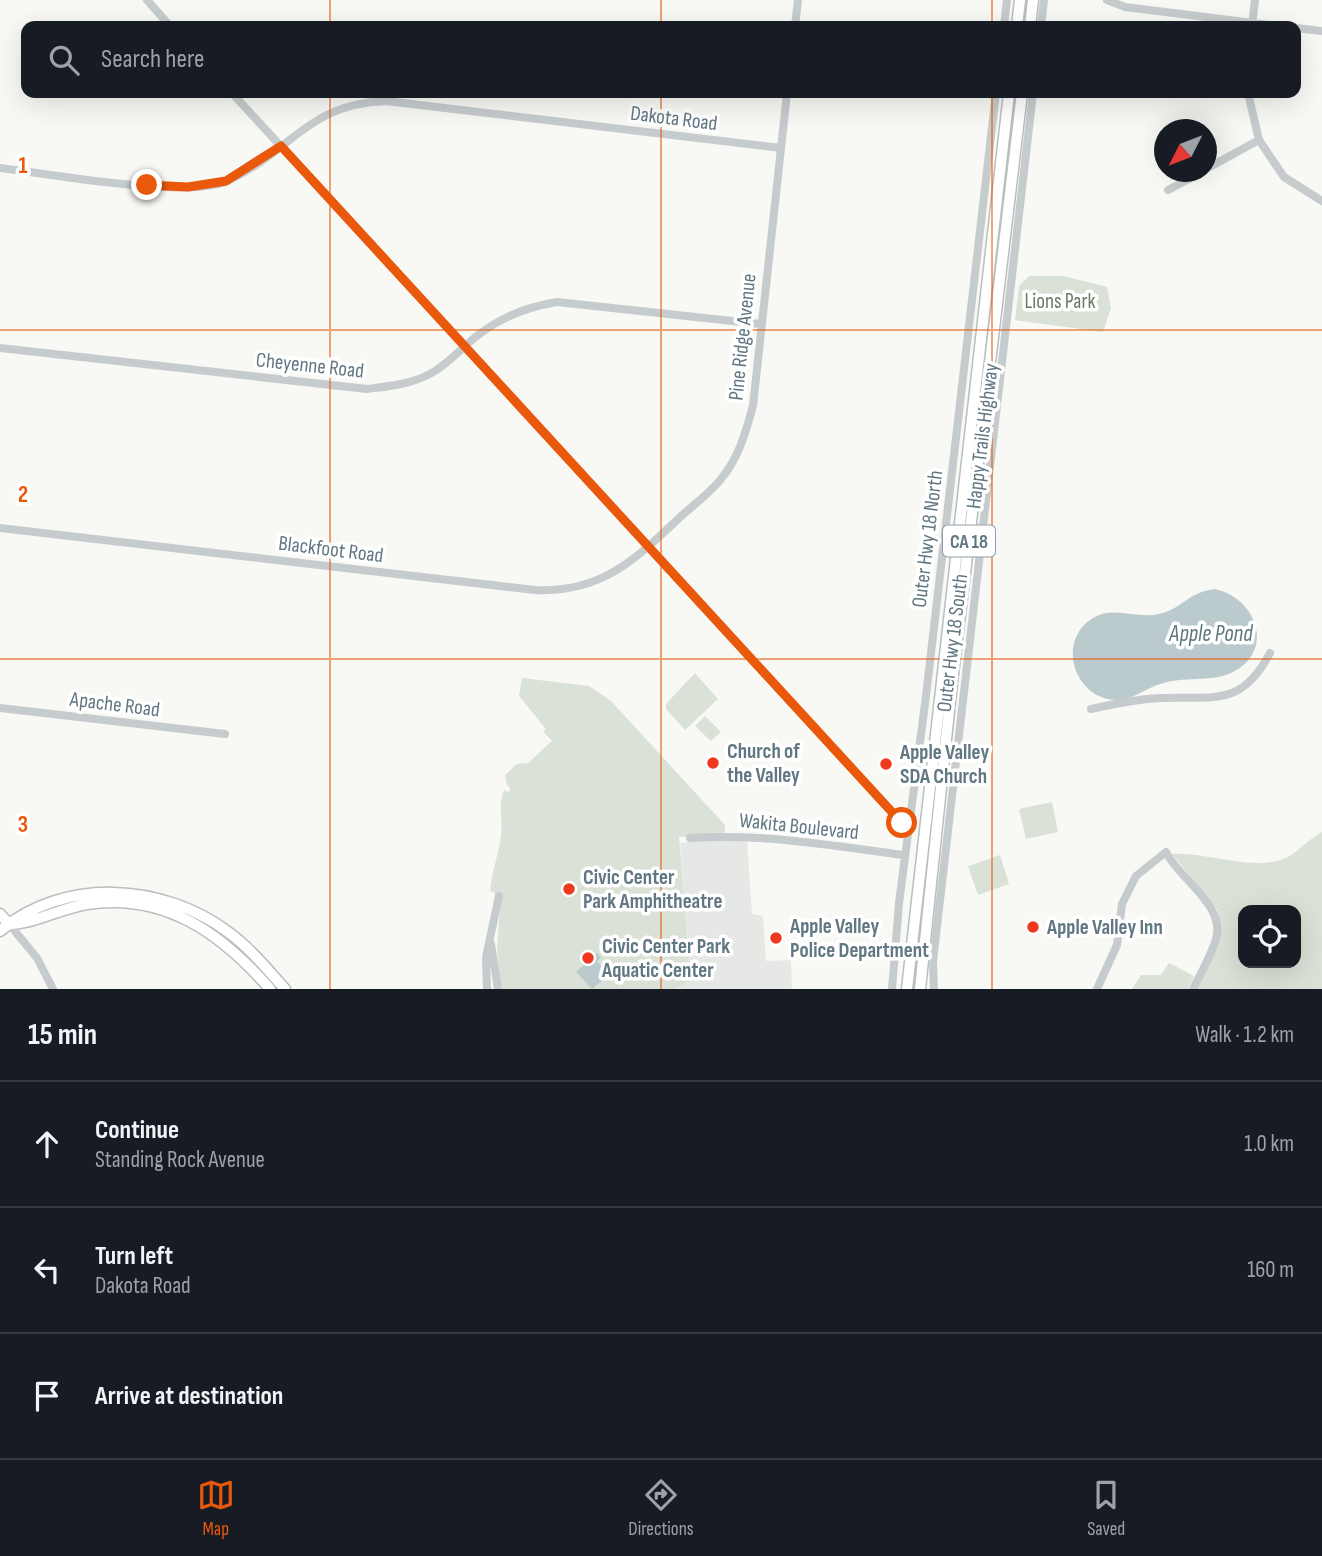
<!DOCTYPE html>
<meta charset="utf-8">
<style>
:root{--surface:#171b24;--page:#20242c;--text:#f1f3f6;--muted:#9ea1a6;--line:#363941;--accent:#ea580c}
body{margin:0;font-family:"Sofia Sans Condensed",sans-serif;background:var(--page);color:var(--text)}
.controls{position:absolute;right:21px;bottom:21px;display:grid;overflow:hidden;border-radius:14px;box-shadow:0 7px 28px #0002}
.controls button{width:63px;height:63px;display:grid;place-items:center;padding:0;border:0;border-bottom:2px solid var(--line);background:var(--surface);color:var(--text);font:35px sans-serif}
.compass{position:absolute;left:1154px;top:119px;width:63px;height:63px;border-radius:50%;background:var(--surface);box-shadow:0 7px 28px #0002;rotate:228deg}
.stop{position:absolute;width:21px;height:21px;margin:-16px;border:5px solid #ea580c;border-radius:50%;background:#fff}
.stop.end{background:#ea580c;border-color:#fff;box-shadow:0 2px 7px #0008}
.list{margin:0;padding:0;list-style:none}
h2{display:flex;justify-content:space-between;align-items:center;height:91px;margin:0;padding:0 28px;font-size:30px}
h2 small{font-size:23px;font-weight:400;color:var(--muted)}
.list li{display:grid;grid-template-columns:46px 1fr auto;gap:21px;align-items:center;box-sizing:border-box;height:126px;padding:0 28px;border-top:2px solid var(--line)}
.list b{display:block;font-size:26px;white-space:nowrap}
.list p{margin:0;font-size:23px;white-space:nowrap;color:var(--muted)}
.list em{font-size:23px;font-style:normal;color:var(--muted)}
.icon{flex:none;width:38px;height:38px;fill:none;stroke:currentColor;stroke-width:2;stroke-linecap:round;stroke-linejoin:round}
.map{position:relative;flex:none;width:1322px;height:989px;overflow:hidden}
.search{position:absolute;background:var(--surface);box-shadow:0 7px 28px #0002;left:21px;right:21px;top:21px;height:77px;display:flex;align-items:center;gap:18px;box-sizing:border-box;padding:0 24px;border-radius:14px;color:var(--muted);font-size:26px}
.sheet{height:469px;background:var(--surface)}
nav{display:flex;justify-content:space-around;align-items:center;box-sizing:border-box;height:98px;border-top:2px solid var(--line);background:var(--surface);font-size:19px;color:var(--muted)}
nav a{display:grid;justify-items:center;gap:4px}
nav .on{color:var(--accent)}
.map>svg:first-child{display:block}
.built{fill:#e6e8e6}
.green{fill:#dae1d6;fill-rule:evenodd}
.water{fill:#bbcacc}
.lines{fill:none;stroke-linecap:round;stroke-linejoin:round}
.major-casing{stroke:#b9bec1;stroke-width:13}
.minor{stroke:#c6cbcd;stroke-width:8}
.major{stroke:#fff;stroke-width:10}
.route{stroke:#ea580c;stroke-width:9}
.grid{fill:none;stroke:#e8590c;stroke-width:2;stroke-opacity:0.55}
.poi-dot{fill:#ef391f;stroke:#fff;stroke-width:2.5}
.labels{text-anchor:middle;stroke-width:7;stroke-linejoin:round;paint-order:stroke}
.shield{fill:#fff;stroke:#90a0a8;stroke-width:2}
.shield-label{font-size:19px;font-weight:bold;fill:#617782}
.street-label{font-size:21px;fill:#617782;stroke:#fff}
.park-label{font-size:21px;fill:#687a61;stroke:#fff}
.poi-label{font-size:21px;font-weight:bold;fill:#617782;stroke:#fff;text-anchor:start}
.water-label{font-size:23px;font-style:italic;fill:#5c777c;stroke:#fff}
.grid-label{font-size:23px;text-anchor:middle;font-weight:bold;fill:#e8590c;stroke:#fff;stroke-width:7;stroke-linejoin:round;paint-order:stroke}
</style>
<div class="map">
<svg width="1322" height="989" viewBox="0 0 1322 989">
<rect width="100%" height="100%" fill="#f8f8f5"/>
<!-- built -->
<path class="built" d="M698 841H747L752 914 763 916 766 961 791 960 792 989H675L691 979 680 843Z"/>
<!-- green -->
<path class="green" d="M1029 276H1063L1107 287 1111 308 1103 332 1015 320 1019 286Z
M695 673 718 699 685 730 666 709V704Z
M522 678 589 686 611 701 725 825V833L679 837 691 980 675 989H500L497 949 500 907 493 905 495 893 490 891C492 871 499 853 501 835 503 819 498 805 504 790L508 792 511 789 507 785 505 775 517 764 528 763 552 741 543 731 546 729 519 696Z
M705 716 721 732 711 741 695 726Z
M1052 802 1058 832 1026 839 1019 809Z
M1322 832V989H1197C1207 965 1227 935 1217 909L1172 854C1208 852 1245 870 1281 860 1296 855 1308 839 1322 832ZM1243 910H1296V963H1243Z
M1000 855 1009 884 978 895 968 866Z
M1169 963 1194 976 1188 989H1132L1141 975H1161Z"/>
<!-- water -->
<path class="water" d="M1215 589C1257 598 1276 652 1231 673 1207 684 1179 673 1148 689 1138 694 1129 699 1118 700 1076 701 1056 644 1090 620 1113 603 1138 621 1163 613 1183 607 1189 592 1215 589Z
M597 953 601 958 597 961 609 975 592 989 576 972Z"/>
<g class="lines">
<defs>
<path id="major" d="M1017 26 1020 0
M1030 26 1033 0
M0 914 9 924
M9 924C34 924 61 908 87 904 165 892 222 934 270 989
M0 931C64 877 163 883 228 932 250 948 267 969 285 989
M907 989 1009 93
M920 989 952 682 1022 93"/>
</defs>
<!-- major casing -->
<use href="#major" class="major-casing"/>
<!-- minor -->
<path class="minor" d="M147 0 170 26
M1107 0 1125 7 1278 26
M795 26 798 0
M1004 26 1007 0
M1041 26 1044 0
M1252 26 1255 0
M1296 28 1322 31
M232 93 909 831
M1248 93 1259 140 1284 177 1322 201
M0 168C49 174 187 199 227 181 290 153 308 103 386 101L781 148
M1206 169 1259 140
M1168 190 1202 172
M0 348 367 389C390 386 415 384 435 371 449 362 461 349 473 339 498 318 526 307 557 302L760 324
M0 528 535 590C600 593 634 561 678 519 692 506 709 494 721 479 739 458 746 431 753 406L787 93
M0 708 225 734
M1091 709C1114 704 1137 699 1161 698 1213 696 1241 708 1270 653
M690 838C761 833 834 846 904 855
M9 924 37 958 53 989
M491 944 498 989
M487 989 486 957 499 896
M892 989 899 903 926 696 996 93
M934 989 933 961 1033 93
M1097 989 1117 945 1122 904 1136 876 1166 852C1179 879 1226 905 1216 939 1211 956 1201 973 1193 989"/>
<!-- major -->
<use href="#major" class="major"/>
</g>
<g class="lines">
<!-- route -->
<path class="route" d="M147 185 188 187 226 181 281 146 902 823"/>
</g>
<!-- grid -->
<path class="grid" d="M330 0V26M661 0V26M992 0V26M330 93V989M661 93V989M992 93V989M0 330H1322M0 659H1322"/>
<!-- markers -->
<g class="poi-dot">
<circle cx="713" cy="763" r="7"/>
<circle cx="886" cy="764" r="7"/>
<circle cx="569" cy="889" r="7"/>
<circle cx="1033" cy="927" r="7"/>
<circle cx="776" cy="938" r="7"/>
<circle cx="588" cy="958" r="7"/>
</g>
<g class="labels">
<!-- shield labels -->
<rect class="shield" x="943" y="525.5" width="52" height="31" rx="5"/>
<g class="shield-label">
<text x="969" y="548">CA 18</text>
</g>
<!-- street labels -->
<g class="street-label">
<text transform="translate(674 118) rotate(7)" y="7">Dakota Road</text>
<text transform="translate(742 337) rotate(-84)" y="7">Pine Ridge Avenue</text>
<text transform="translate(310 365) rotate(6)" y="7">Cheyenne Road</text>
<text transform="translate(982 436) rotate(-83)" y="7">Happy Trails Highway</text>
<text transform="translate(927 539) rotate(-83)" y="7">Outer Hwy 18 North</text>
<text transform="translate(331 549) rotate(7)" y="7">Blackfoot Road</text>
<text transform="translate(952 643) rotate(-83)" y="7">Outer Hwy 18 South</text>
<text transform="translate(115 704) rotate(7)" y="7">Apache Road</text>
<text transform="translate(799 826) rotate(6)" y="7">Wakita Boulevard</text>
</g>
<!-- park labels -->
<g class="park-label">
<text x="1060" y="308">Lions Park</text>
</g>
<!-- poi labels -->
<g class="poi-label">
<text x="727" y="758">Church of<tspan x="727" dy="24">the Valley</tspan></text>
<text x="900" y="759">Apple Valley<tspan x="900" dy="24">SDA Church</tspan></text>
<text x="583" y="884">Civic Center<tspan x="583" dy="24">Park Amphitheatre</tspan></text>
<text x="790" y="933">Apple Valley<tspan x="790" dy="24">Police Department</tspan></text>
<text x="1047" y="934">Apple Valley Inn</text>
<text x="602" y="953">Civic Center Park<tspan x="602" dy="24">Aquatic Center</tspan></text>
</g>
<!-- water labels -->
<g class="water-label">
<text x="1211" y="641">Apple Pond</text>
</g>
</g>
<g class="grid-label">
<text x="23" y="173">1</text>
<text x="23" y="502">2</text>
<text x="23" y="832">3</text>
</g>
</svg>
<div class="controls">
<button><svg class="icon" aria-label="locate" viewBox="0 0 24 24"><circle cx="12" cy="12" r="6"/><path d="M12 2v4M12 18v4M2 12h4M18 12h4"/></svg></button>
</div>
<svg class="compass" viewBox="-18 -18 36 36"><path d="M0-13l5 13h-10z" fill="#e53935"/><path d="M0 13l5-13h-10z" fill="#9ea1a6"/></svg>
<div class="stop" style="left:902px;top:823px"></div>
<div class="stop end" style="left:147px;top:185px"></div>
<div class="search"><svg class="icon" aria-label="search" viewBox="0 0 24 24"><circle cx="10" cy="10" r="6"/><path d="M15 15l6 6"/></svg>Search here</div>
</div>
<section class="sheet">
<h2>15 min<small>Walk · 1.2 km</small></h2>
<ul class="list">
<li><svg class="icon" aria-label="ahead" viewBox="0 0 24 24"><path d="M12 20V5M6 11l6-6 6 6"/></svg><div><b>Continue</b><p>Standing Rock Avenue</p></div><em>1.0 km</em></li>
<li><svg class="icon" aria-label="left" viewBox="0 0 24 24"><path d="M17 20v-9H6M10 6l-5 5 5 5"/></svg><div><b>Turn left</b><p>Dakota Road</p></div><em>160 m</em></li>
<li><svg class="icon" aria-label="arrive" viewBox="0 0 24 24"><path d="M6 21V4h12l-3 4 3 4H6"/></svg><div><b>Arrive at destination</b></div></li>
</ul>
</section>
<nav>
<a class="on"><svg class="icon" aria-label="map" viewBox="0 0 24 24"><path d="M3 6l6-2 6 2 6-2v14l-6 2-6-2-6 2zM9 4v14M15 6v14"/></svg>Map</a>
<a><svg class="icon" aria-label="directions" viewBox="0 0 24 24"><path d="M12 3l9 9-9 9-9-9zM9 14v-3h6M13 9l2 2-2 2"/></svg>Directions</a>
<a><svg class="icon" aria-label="saved" viewBox="0 0 24 24"><path d="M7 4h10v16l-5-4-5 4z"/></svg>Saved</a>
</nav>
